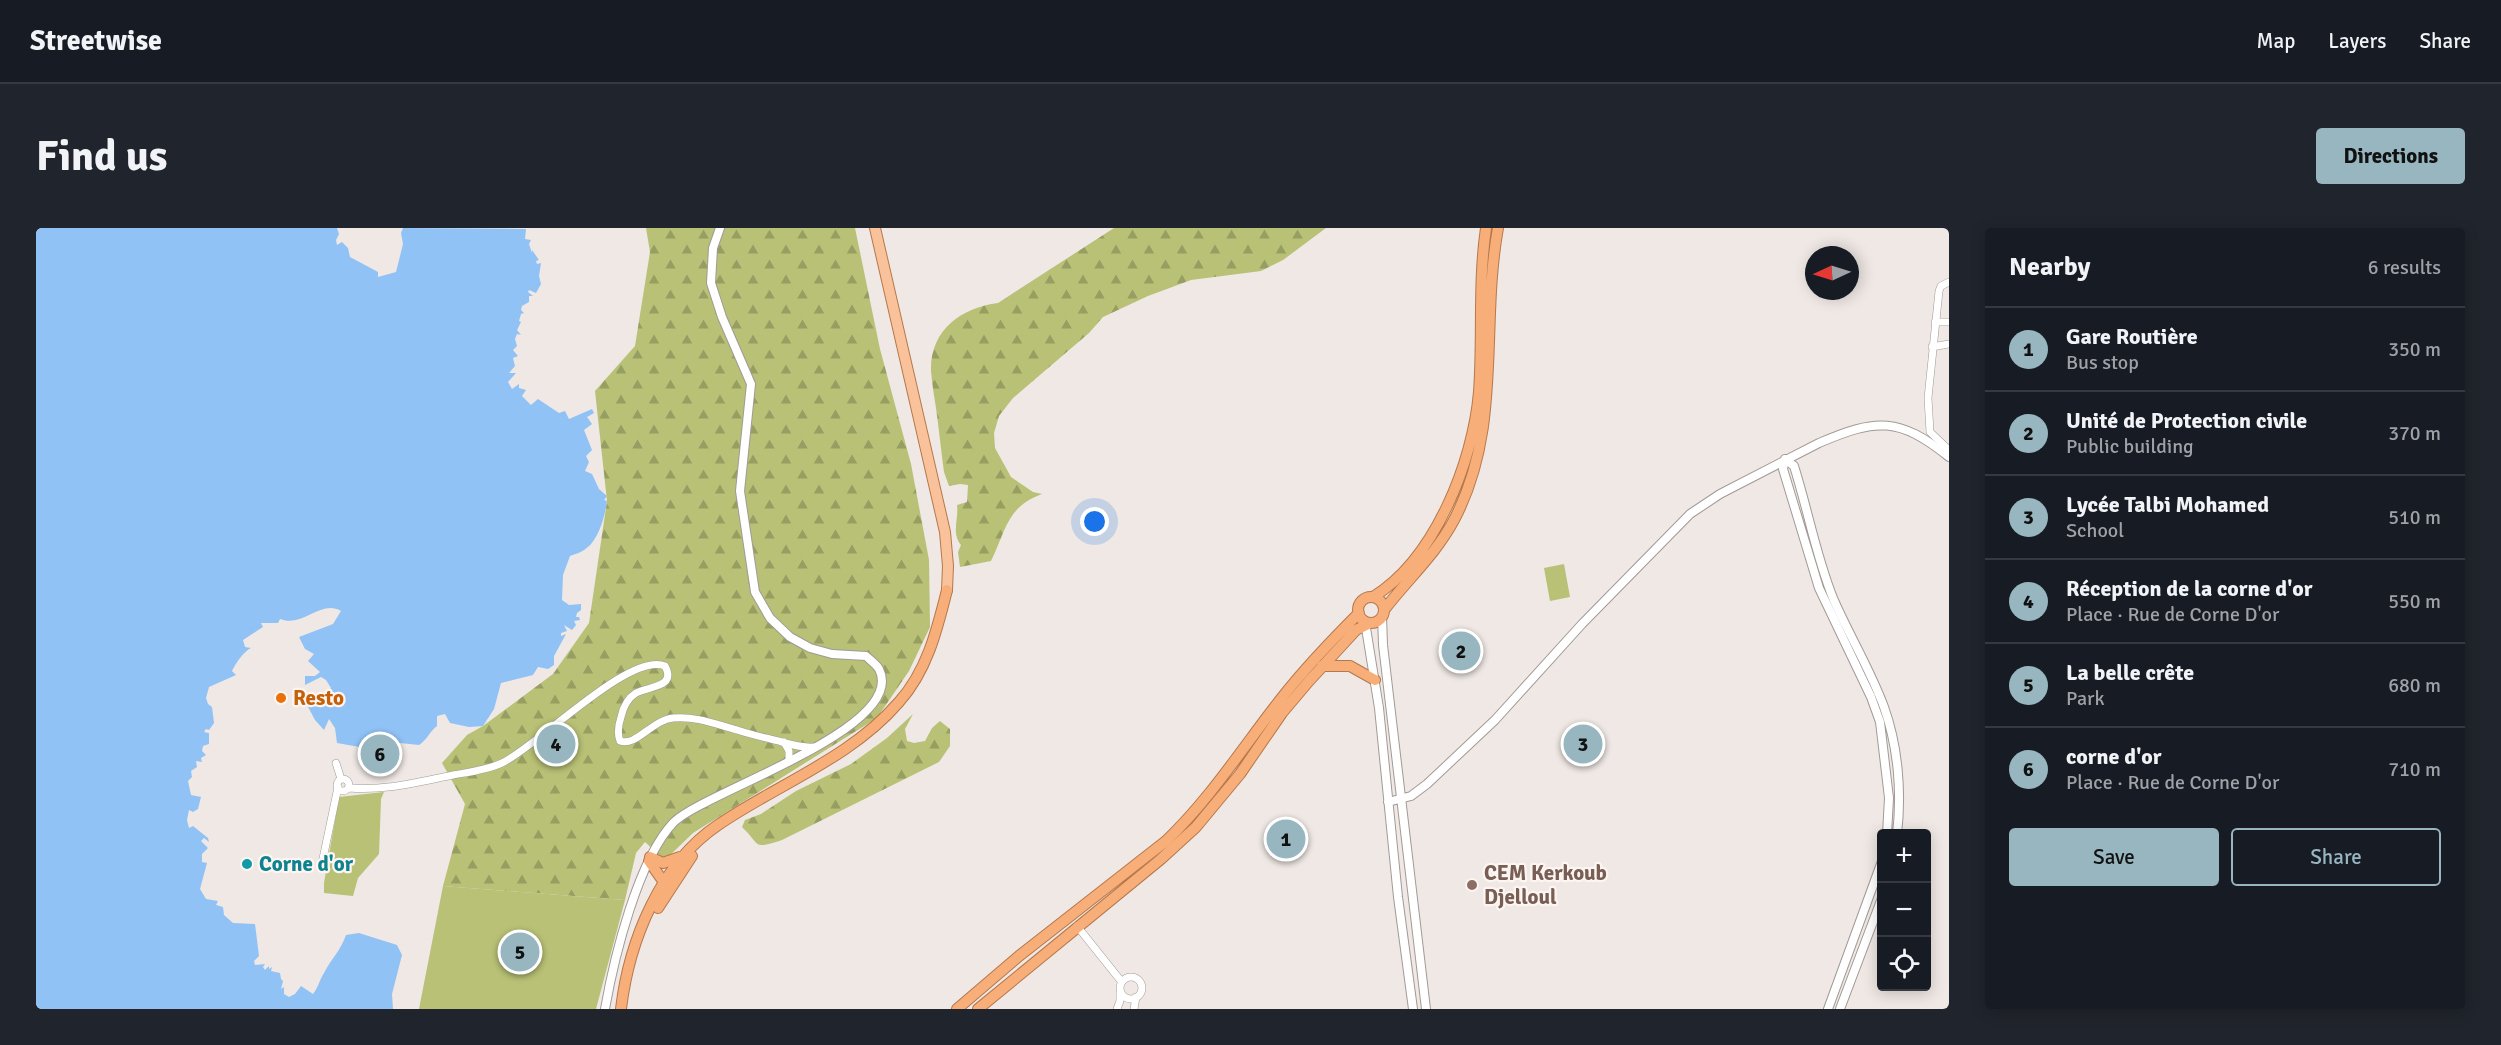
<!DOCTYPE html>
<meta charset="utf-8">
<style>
:root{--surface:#171b24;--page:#20242c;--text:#f1f3f6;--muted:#9ea1a6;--line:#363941;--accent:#97b6c0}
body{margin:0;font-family:Signika,sans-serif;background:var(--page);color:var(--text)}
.controls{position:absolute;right:18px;bottom:18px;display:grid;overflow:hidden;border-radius:6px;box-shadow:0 3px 15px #0003}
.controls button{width:54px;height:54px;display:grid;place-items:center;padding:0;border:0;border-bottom:2px solid var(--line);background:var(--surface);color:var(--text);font:30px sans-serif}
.compass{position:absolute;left:1769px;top:18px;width:54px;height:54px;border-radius:50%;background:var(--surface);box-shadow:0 3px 15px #0003;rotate:266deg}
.you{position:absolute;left:1059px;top:294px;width:21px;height:21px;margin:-15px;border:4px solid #fff;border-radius:50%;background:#1a73e8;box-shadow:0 0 0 9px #1a73e833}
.badge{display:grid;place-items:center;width:39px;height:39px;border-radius:50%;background:var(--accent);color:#111;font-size:20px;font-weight:700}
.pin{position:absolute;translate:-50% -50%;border:3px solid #fff;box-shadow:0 2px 6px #0006}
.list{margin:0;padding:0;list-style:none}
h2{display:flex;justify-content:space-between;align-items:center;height:78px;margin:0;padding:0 24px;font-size:26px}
h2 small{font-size:20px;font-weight:400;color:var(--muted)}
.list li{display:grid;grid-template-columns:39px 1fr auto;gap:18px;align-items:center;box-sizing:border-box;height:84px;padding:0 24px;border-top:2px solid var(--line)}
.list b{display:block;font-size:22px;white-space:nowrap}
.list p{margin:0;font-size:20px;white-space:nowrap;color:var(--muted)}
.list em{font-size:20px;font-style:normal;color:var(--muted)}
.actions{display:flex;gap:12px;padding:18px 24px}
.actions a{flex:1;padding:14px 0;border:2px solid var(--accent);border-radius:6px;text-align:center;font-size:21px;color:var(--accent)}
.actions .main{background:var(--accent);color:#111}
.icon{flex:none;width:33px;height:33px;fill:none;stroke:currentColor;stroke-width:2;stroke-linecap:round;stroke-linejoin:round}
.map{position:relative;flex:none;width:1913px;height:781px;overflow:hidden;border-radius:6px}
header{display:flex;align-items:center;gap:36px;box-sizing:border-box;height:84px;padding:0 30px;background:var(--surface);border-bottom:2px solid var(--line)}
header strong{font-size:28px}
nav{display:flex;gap:33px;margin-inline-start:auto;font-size:21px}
.intro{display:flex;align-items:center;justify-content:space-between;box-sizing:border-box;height:144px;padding:0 36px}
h1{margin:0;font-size:42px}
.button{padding:15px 27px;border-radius:6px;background:var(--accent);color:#111;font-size:21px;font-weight:700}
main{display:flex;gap:36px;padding:0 36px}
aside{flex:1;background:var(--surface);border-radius:6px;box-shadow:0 3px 15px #0003}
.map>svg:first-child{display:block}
.forest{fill:url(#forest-firs)}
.green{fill:#b8c175}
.water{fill:#90c2f5}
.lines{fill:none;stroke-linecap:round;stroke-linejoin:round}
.minor-casing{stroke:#a19a96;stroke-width:8}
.tertiary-casing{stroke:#a19a96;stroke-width:10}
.primary-casing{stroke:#b5784c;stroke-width:12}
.trunk-casing{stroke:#b5784c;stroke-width:12}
.minor{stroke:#fff;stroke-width:7}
.tertiary{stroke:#fff;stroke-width:8}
.primary{stroke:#fac29a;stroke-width:10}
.trunk{stroke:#f8ae78;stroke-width:10}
.food-dot{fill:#e8710a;stroke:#fcf5f1;stroke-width:2}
.culture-dot{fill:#0f9aa8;stroke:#fcf5f1;stroke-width:2}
.education-dot{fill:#8d6e63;stroke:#fcf5f1;stroke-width:2}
.labels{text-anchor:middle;stroke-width:4.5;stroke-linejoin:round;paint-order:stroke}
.food-label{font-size:21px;font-weight:bold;fill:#c56008;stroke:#fcf5f1;text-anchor:start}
.culture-label{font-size:21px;font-weight:bold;fill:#0d838f;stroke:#fcf5f1;text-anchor:start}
.education-label{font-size:21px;font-weight:bold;fill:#785e54;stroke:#fcf5f1;text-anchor:start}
</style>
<header>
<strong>Streetwise</strong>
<nav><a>Map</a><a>Layers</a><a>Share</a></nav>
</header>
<div class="intro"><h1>Find us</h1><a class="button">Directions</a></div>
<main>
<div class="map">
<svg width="1913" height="781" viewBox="0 0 1913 781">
<defs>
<pattern id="forest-firs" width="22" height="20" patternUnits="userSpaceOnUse" patternTransform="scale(1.5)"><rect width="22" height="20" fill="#b8c175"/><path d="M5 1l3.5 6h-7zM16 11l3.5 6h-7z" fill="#979e61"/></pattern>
</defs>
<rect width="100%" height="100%" fill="#efe8e4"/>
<!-- forest -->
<path class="forest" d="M610 0H819L844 121 875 236 893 332 894 399 873 443 841 490 657 605 629 632 609 614 600 625 589 672 407 658 429 576 406 535 431 507 447 498 517 446 553 395 571 273 559 163 599 118 614 24Z
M1078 0H1290L1247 32 1225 43 1155 52 1112 68 1067 89 1053 105 977 170 963 188 958 205 959 220 975 249 997 264 1006 266C970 279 970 303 955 333L924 339 922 324 925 317C915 305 923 291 921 277L931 274 932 257 924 256 913 258 908 244C905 223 903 201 900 180 898 168 896 155 895 143 894 102 925 80 962 75Z
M877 486 869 501 871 513 878 515 889 513 896 500 904 493 914 501V518L903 534 746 612C716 622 725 617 706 599L709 592 725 586 760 563 815 536 851 510Z"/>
<!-- green -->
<path class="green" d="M1528 336 1534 369 1514 373 1508 340Z
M348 564 345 571 343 626 322 650 317 668 288 665V655L303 569Z
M407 658 589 672 560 781H383Z"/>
<!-- water -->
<path class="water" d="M0 0H301L303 6 300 12 301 17 306 14 312 20 314 29 342 44V49L360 44 367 16 365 5 367 0 490 1 489 11 495 12 493 16 496 25V22L503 32 500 33 501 36 505 35 503 48 505 56 500 65 493 62 492 64 497 68H493V74L486 78 485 82 488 85 485 86 483 93 485 94 481 102 485 107 481 106 479 111 481 118 477 122 482 128 477 130 479 138 473 145H480L472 154 476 161 483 156V160L490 162 486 168 495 177 502 171 523 185 529 183 533 191 556 181 558 185 551 189 556 196 548 202 556 222 550 228 553 234 549 243 556 246 563 261 571 268 568 272 571 273C569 289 562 314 548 322 544 325 538 326 534 328L527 347 526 372 533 377 545 376V382L541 385 540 389H543L544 392 538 393 540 397 536 402 528 397 531 403 525 405V408L530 406 518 428V437L512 441 502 439 497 447 465 455 458 481 447 498 433 499 414 495 409 486 401 488V498C393 504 392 511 383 517L364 515 335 521 301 515 299 500 293 491 288 502 279 492 271 477 270 471 274 472 276 466 291 464 295 460 290 452 285 449 269 457V448H279L284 444 272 433 278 426 269 421 263 409 297 396 305 383C285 371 267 400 244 391L242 395H225L227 399 207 412 209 419 215 420C208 423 199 436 196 443L200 447 173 459 170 470 172 476 176 479 178 495 173 502 170 501 168 504 173 505V516L167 518 166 523 170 527 165 530 166 534 160 533 161 539 155 543 156 549 152 553 155 567 165 569 162 581 157 584 153 582 151 592 153 600 157 598 172 610 173 614 168 610 165 613 172 620 166 626V634L171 635 164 661 170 671 182 673 180 677 187 679 188 687 197 695 219 696 223 728 218 733 219 737 229 736 227 739 229 742 233 738V741L236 739 235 743 244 745 245 751 247 753 245 761 248 759V766L253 769 259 766 265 758 277 766C283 758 283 753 288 745 295 731 305 722 310 707L323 705 361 717 366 727 356 766 357 781H0Z"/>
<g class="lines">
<defs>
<path id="minor" d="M1913 54 1905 58 1903 63 1892 170 1894 204 1913 222
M1899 94H1913
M1896 119 1913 116
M748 514 753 523V533
M300 535 305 551
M301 557a6 6 0 1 1 12 0a6 6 0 1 1-12 0Z
M313 560C349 563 382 554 417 547 434 544 451 542 466 535 502 518 594 423 629 438 641 460 612 458 600 465 592 470 587 480 585 489 582 498 581 505 584 513 600 519 616 492 637 490 660 488 679 496 701 502 716 507 731 510 746 514 757 517 766 520 778 519
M285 640 302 559
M1041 698 1085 753
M1084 760a11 11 0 1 1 22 0a11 11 0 1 1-22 0Z
M1081 781 1084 773V764
M1098 781 1100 769"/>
<path id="tertiary" d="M1346 388 1347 417 1390 781
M1329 394 1343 480 1362 669 1377 781
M1352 574 1375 568 1391 556 1459 492 1546 396 1654 286 1684 266 1783 215C1841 190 1863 189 1913 229
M1851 606 1853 570 1844 494 1835 469 1783 360 1747 241 1749 231 1758 238C1772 282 1780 328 1797 370 1813 407 1834 441 1848 479 1862 518 1866 564 1861 606
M569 781C578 730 602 631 638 594 670 563 873 500 843 441 841 437 834 432 830 428L796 426 774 420 754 409 734 390 719 364 704 263 715 156 686 89 675 55 677 20 684 0
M1792 781 1846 633
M1804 781 1846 670"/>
<path id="primary" d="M839 0 909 304 912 338 911 362"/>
<path id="trunk" d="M1337 369C1399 331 1437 234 1443 164 1447 109 1442 55 1450 0
M1322 382a13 13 0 1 1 26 0a13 13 0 1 1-26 0Z
M1348 382C1371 352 1400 326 1418 292 1467 199 1444 99 1462 0
M1286 438H1314L1339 452
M614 629 627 635 644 629
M613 633 627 653V660
M622 680 656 628
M585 781C593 713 624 636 682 597 742 556 815 530 863 474 891 443 901 402 911 362
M921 781 983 728 1130 613C1176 569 1209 516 1248 467 1271 438 1297 411 1323 385
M942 781 1125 631 1160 599 1204 546 1246 485 1273 453 1320 402 1334 395"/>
</defs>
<!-- minor casing -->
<use href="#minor" class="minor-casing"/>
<!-- tertiary casing -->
<use href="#tertiary" class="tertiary-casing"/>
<!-- primary casing -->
<use href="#primary" class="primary-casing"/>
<!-- trunk casing -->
<use href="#trunk" class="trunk-casing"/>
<!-- minor -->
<use href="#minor" class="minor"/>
<!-- tertiary -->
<use href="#tertiary" class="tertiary"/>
<!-- primary -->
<use href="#primary" class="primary"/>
<!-- trunk -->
<use href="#trunk" class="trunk"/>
</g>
<!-- markers -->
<circle class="food-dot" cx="245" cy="470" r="6"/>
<circle class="culture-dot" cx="211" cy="636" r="6"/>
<circle class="education-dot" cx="1436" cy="657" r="6"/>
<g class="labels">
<!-- food labels -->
<g class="food-label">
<text x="257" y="477">Resto</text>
</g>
<!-- culture labels -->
<g class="culture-label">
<text x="223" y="643">Corne d'or</text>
</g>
<!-- education labels -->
<g class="education-label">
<text x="1448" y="652">CEM Kerkoub<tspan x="1448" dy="24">Djelloul</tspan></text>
</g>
</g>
</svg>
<div class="controls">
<button>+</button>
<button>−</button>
<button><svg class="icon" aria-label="locate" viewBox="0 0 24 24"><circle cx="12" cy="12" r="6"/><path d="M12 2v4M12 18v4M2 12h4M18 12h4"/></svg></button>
</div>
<svg class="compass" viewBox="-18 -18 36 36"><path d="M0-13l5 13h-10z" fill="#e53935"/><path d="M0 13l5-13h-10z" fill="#9ea1a6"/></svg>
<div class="you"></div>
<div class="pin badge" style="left:1250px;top:611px">1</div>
<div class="pin badge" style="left:1425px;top:423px">2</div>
<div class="pin badge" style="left:1547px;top:516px">3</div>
<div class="pin badge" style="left:520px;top:516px">4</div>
<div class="pin badge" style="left:484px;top:724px">5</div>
<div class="pin badge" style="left:344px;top:526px">6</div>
</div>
<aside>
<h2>Nearby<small>6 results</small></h2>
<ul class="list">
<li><span class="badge">1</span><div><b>Gare Routière</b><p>Bus stop</p></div><em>350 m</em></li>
<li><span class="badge">2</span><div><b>Unité de Protection civile</b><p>Public building</p></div><em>370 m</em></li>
<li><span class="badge">3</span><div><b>Lycée Talbi Mohamed</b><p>School</p></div><em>510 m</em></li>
<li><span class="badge">4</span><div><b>Réception de la corne d'or</b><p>Place · Rue de Corne D'or</p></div><em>550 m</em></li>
<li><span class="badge">5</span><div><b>La belle crête</b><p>Park</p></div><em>680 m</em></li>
<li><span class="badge">6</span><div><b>corne d'or</b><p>Place · Rue de Corne D'or</p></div><em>710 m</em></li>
</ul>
<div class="actions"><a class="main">Save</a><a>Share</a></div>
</aside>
</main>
